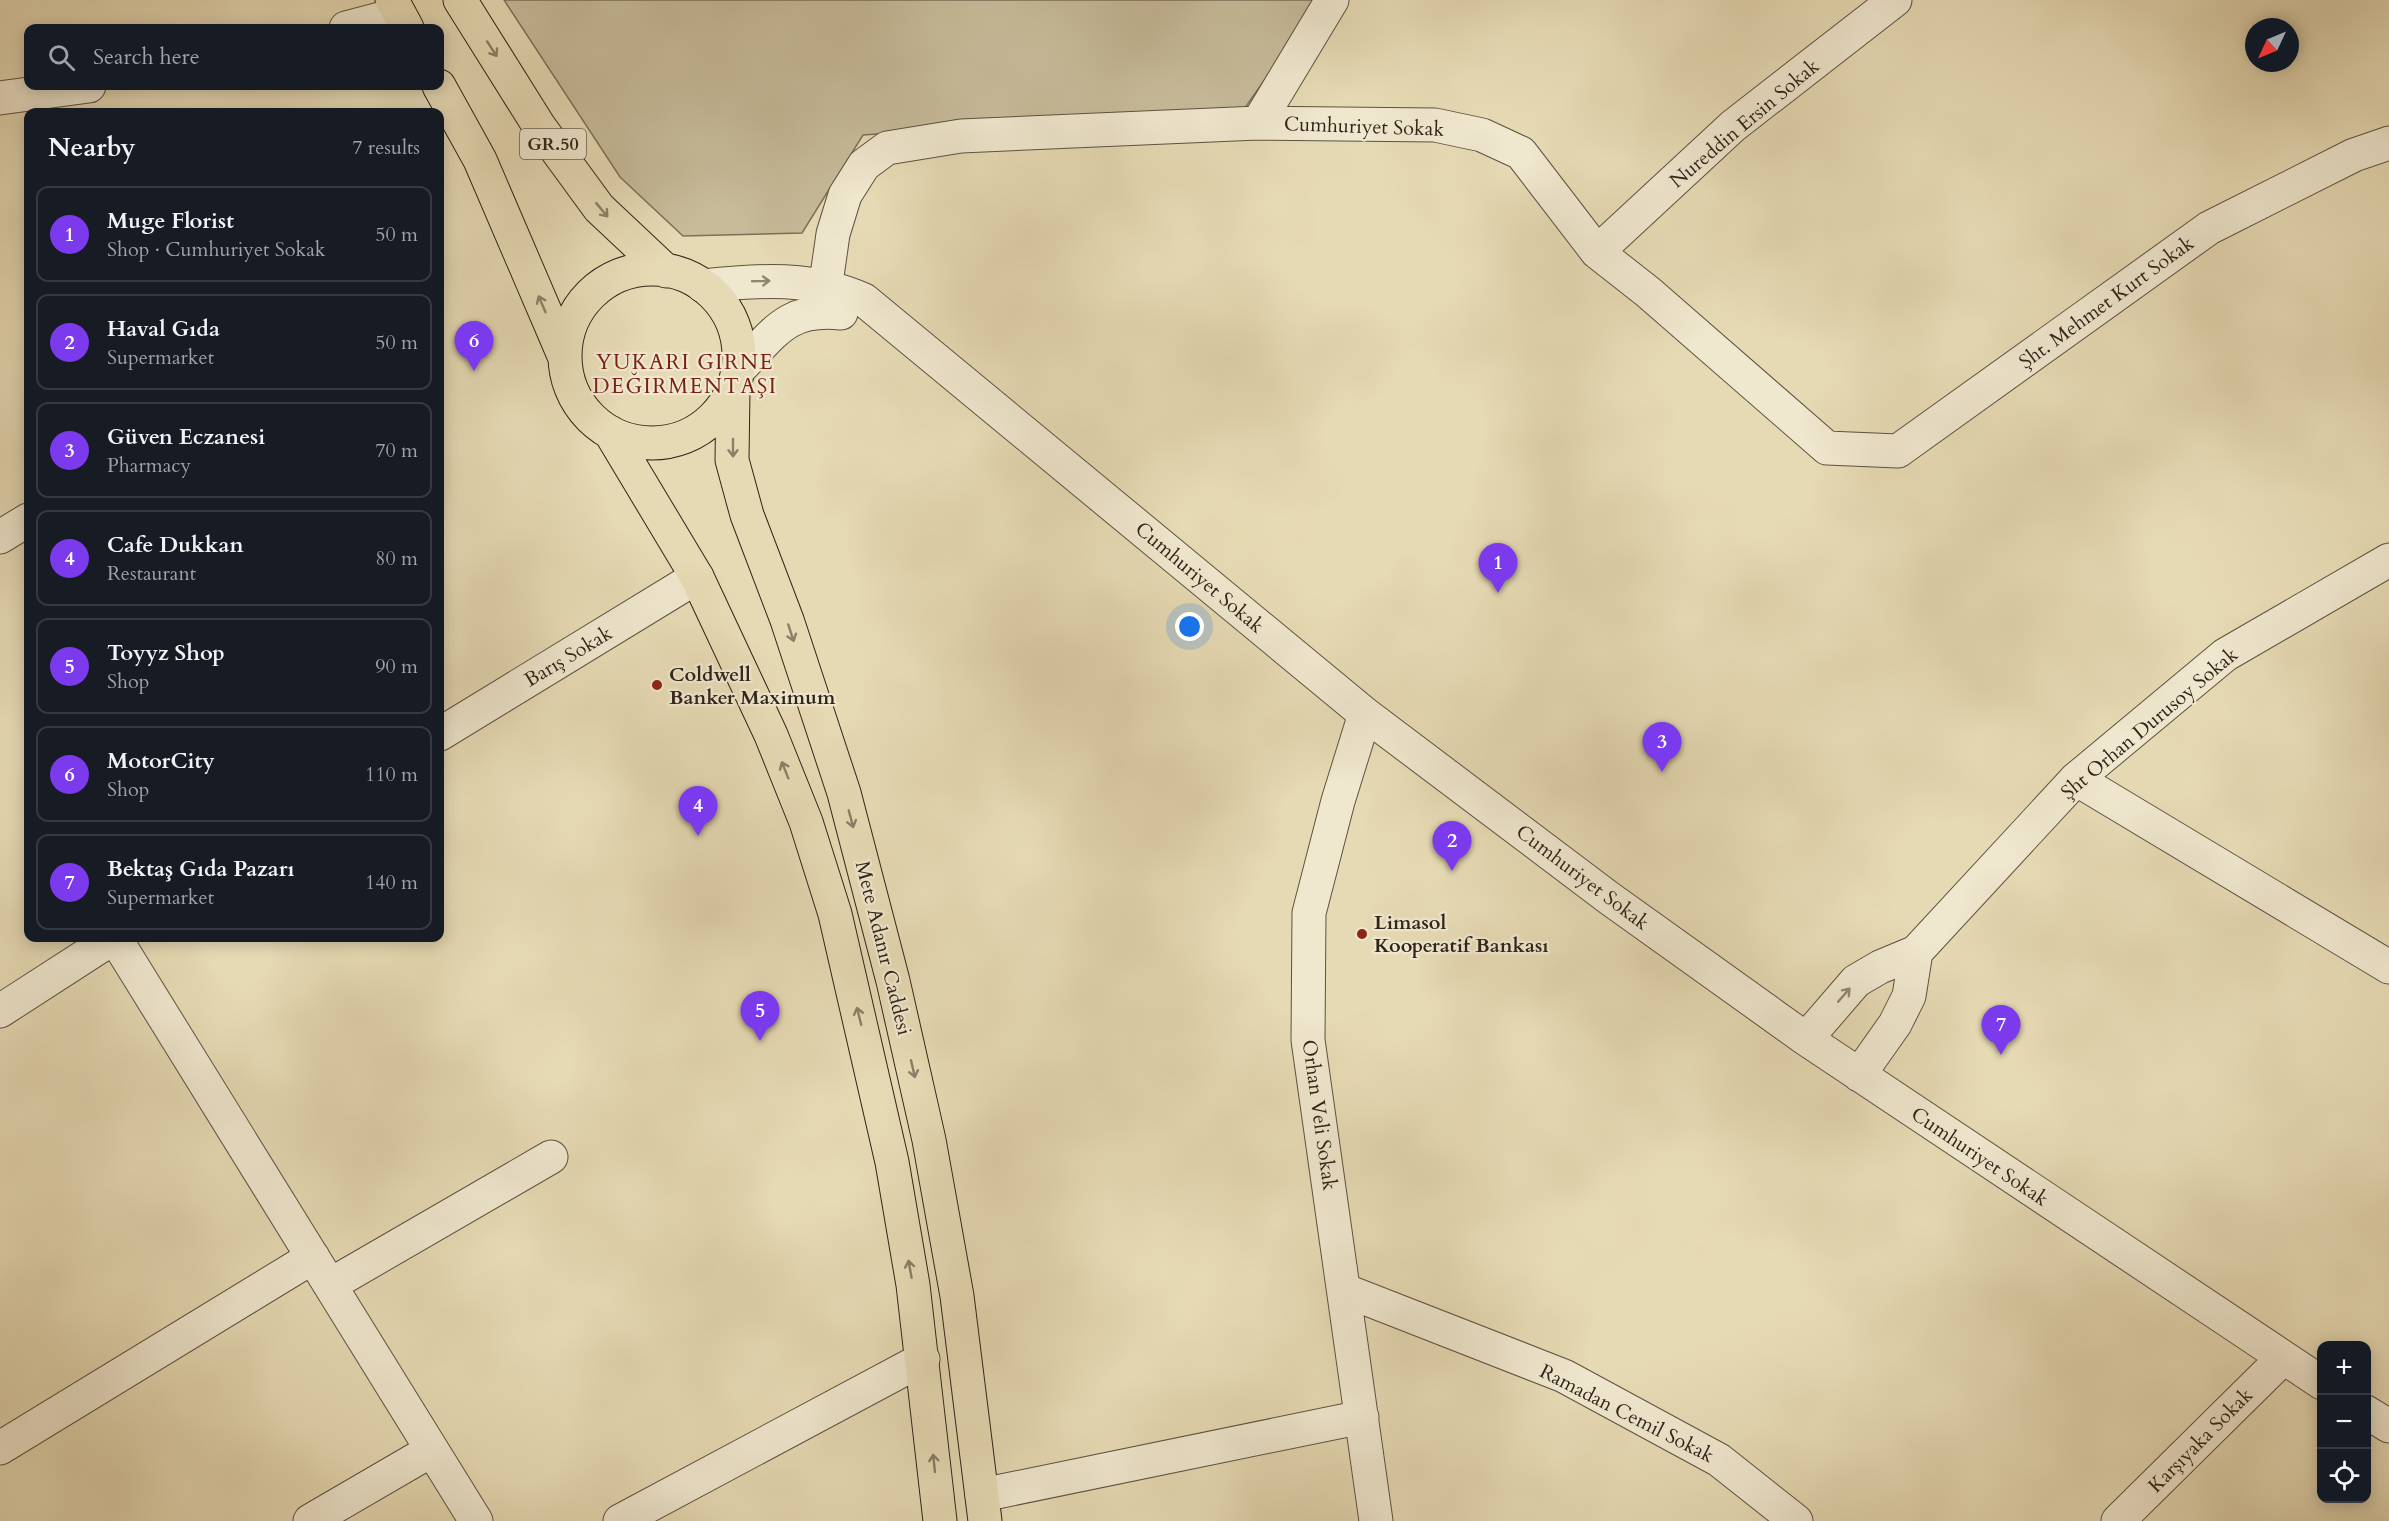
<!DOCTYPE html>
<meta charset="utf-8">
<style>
:root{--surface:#171b24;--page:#20242c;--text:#f1f3f6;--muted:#9ea1a6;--line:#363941;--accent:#7c3aed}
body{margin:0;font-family:Cardo,serif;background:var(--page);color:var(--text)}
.controls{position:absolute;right:18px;bottom:18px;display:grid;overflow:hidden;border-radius:12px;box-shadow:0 3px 15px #0003}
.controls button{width:54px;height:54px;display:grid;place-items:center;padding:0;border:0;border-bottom:2px solid var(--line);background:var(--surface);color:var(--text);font:30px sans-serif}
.compass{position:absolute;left:2245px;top:18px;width:54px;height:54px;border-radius:50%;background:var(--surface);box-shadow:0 3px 15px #0003;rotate:226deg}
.you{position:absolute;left:1190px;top:627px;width:21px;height:21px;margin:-15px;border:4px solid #fff;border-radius:50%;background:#1a73e8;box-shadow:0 0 0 9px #1a73e833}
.badge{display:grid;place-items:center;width:39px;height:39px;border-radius:50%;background:var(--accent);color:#fff;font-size:20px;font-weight:700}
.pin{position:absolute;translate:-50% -50px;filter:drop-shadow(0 2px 3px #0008)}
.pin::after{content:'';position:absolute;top:32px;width:21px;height:18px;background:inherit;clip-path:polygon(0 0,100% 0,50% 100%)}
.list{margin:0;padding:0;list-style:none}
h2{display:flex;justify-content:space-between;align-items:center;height:78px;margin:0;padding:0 24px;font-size:26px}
h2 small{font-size:20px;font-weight:400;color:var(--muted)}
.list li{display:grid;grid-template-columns:39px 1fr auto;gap:18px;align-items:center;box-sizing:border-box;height:96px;margin:0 12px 12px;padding:0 12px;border:2px solid var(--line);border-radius:12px}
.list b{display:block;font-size:22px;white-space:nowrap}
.list p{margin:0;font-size:20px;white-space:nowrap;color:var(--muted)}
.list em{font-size:20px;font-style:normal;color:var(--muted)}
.icon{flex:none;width:33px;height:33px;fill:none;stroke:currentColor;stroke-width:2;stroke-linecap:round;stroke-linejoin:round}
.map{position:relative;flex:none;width:2389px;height:1521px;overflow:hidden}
.search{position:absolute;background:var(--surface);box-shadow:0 3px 15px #0003;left:24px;top:24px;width:420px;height:66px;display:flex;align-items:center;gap:15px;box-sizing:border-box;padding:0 21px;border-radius:12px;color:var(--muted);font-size:22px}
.panel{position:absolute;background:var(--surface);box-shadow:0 3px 15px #0003;left:24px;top:108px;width:420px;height:834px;border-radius:12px}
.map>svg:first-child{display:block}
.green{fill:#c7bb9a;stroke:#7b705a;stroke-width:1.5}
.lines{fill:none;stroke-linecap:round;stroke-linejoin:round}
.minor-casing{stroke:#5d5240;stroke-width:35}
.major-casing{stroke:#2f241a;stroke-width:35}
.minor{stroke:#efe7ce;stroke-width:33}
.major{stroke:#e6dab4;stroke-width:33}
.oneway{stroke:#8a7f67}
.oneway2{stroke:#8f8674}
.poi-dot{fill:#8f2418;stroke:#efe7ce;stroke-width:2}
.labels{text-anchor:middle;stroke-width:4.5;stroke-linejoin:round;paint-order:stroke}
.shield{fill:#efe7ce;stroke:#695e50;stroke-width:1.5}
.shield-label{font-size:18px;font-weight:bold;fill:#2f241a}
.street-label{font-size:20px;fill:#2f241a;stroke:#efe7ce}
.poi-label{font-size:20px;font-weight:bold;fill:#2f241a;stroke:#efe7ce;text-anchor:start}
.neighbourhood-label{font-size:21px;letter-spacing:1.5px;fill:#7a1f14;stroke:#efe7ce}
</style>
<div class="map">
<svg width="2389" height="1521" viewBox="0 0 2389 1521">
<rect width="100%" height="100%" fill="#e6dab4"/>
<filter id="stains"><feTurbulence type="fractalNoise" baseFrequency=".00333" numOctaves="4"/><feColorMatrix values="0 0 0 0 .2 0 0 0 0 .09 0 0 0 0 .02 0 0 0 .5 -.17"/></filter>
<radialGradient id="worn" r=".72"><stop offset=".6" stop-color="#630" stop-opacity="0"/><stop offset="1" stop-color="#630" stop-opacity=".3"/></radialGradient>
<!-- green -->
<path class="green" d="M504 0H1320L1245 108 863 135 802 233 683 236 620 177Z"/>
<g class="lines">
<defs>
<path id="minor" d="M346 28 399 14
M0 98 89 86
M1258 123 1332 0
M1597 252 1733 126 1895 0
M703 286C759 280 811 276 864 300L1365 714 1609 898 1806 1039 2322 1383
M822 311 833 234 845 195 864 165 887 148 961 136 1258 123 1435 125 1482 135 1521 153 1597 252 1648 292 1827 448 1898 451 2209 228 2354 155 2389 143
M738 370C774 334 786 307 841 313
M0 537 28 520
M1365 714 1338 801 1309 913 1308 1040 1376 1521
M440 734 697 577
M2076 779 2389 967
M115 938 476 1521
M0 1011 113 938
M1806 1039 1856 981 1880 967 1916 952 2076 779 2225 655 2389 560
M1859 1075 1895 1024 1909 996 1916 952
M330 1285 551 1157
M1344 1290 1564 1376 1719 1460 1796 1521
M2366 1412 2389 1426
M0 1448 313 1257
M982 1495 1362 1417
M310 1521 432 1450
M620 1521 923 1359
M2118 1521 2282 1359"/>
<path id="major" d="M392 0 407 28
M460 0 539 126 599 208 666 271
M439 86 480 160 565 358
M565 356a87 87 0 1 1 174 0a87 87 0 1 1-174 0Z
M733 390 732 460 747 515 787 620 844 793 893 981 929 1140 957 1296 985 1521
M610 432 697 577 771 735 806 822 835 914 892 1162 913 1285 940 1521"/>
</defs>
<!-- minor casing -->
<use href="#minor" class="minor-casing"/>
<!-- major casing -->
<use href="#major" class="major-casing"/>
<!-- minor -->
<use href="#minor" class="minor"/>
<!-- major -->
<use href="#major" class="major"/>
</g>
<!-- one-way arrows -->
<defs><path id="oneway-shaft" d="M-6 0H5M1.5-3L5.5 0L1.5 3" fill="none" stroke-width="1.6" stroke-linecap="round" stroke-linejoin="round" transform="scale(1.5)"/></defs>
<g class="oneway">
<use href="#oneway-shaft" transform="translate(492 49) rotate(57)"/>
<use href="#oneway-shaft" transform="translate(602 210) rotate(50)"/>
<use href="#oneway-shaft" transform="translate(542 304) rotate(-113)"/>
<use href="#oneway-shaft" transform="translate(733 448) rotate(90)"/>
<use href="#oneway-shaft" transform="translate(791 633) rotate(72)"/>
<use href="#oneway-shaft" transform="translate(785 770) rotate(-112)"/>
<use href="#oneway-shaft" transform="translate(851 819) rotate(75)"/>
<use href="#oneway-shaft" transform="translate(859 1016) rotate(-104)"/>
<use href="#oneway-shaft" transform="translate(913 1069) rotate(77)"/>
<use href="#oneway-shaft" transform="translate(910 1269) rotate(-100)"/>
<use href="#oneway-shaft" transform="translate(934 1463) rotate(-96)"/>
</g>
<g class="oneway2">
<use href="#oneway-shaft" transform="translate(761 281) rotate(-2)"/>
<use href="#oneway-shaft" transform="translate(1844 995) rotate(-49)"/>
</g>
<!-- markers -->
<g class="poi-dot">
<circle cx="657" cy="685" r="6"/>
<circle cx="1362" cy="934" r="6"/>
</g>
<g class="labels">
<!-- shield labels -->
<rect class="shield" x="520" y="129" width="66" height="30" rx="4.5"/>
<g class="shield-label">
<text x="553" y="150">GR.50</text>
</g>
<!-- street labels -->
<g class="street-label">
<text transform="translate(1744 123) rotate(-40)" y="7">Nureddin Ersin Sokak</text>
<text transform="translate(1364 126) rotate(2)" y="7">Cumhuriyet Sokak</text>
<text transform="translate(2106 302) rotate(-36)" y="7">Şht. Mehmet Kurt Sokak</text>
<text transform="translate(1200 577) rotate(40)" y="7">Cumhuriyet Sokak</text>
<text transform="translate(568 656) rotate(-31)" y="7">Barış Sokak</text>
<text transform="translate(2149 723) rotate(-40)" y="7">Şht Orhan Durusoy Sokak</text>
<text transform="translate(1583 877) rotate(37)" y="7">Cumhuriyet Sokak</text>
<text transform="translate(884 948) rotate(76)" y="7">Mete Adanır Caddesi</text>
<text transform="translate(1320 1115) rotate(82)" y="7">Orhan Veli Sokak</text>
<text transform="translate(1980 1156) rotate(34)" y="7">Cumhuriyet Sokak</text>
<text transform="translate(1627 1413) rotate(27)" y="7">Ramadan Cemil Sokak</text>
<text transform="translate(2200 1440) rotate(-45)" y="7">Karşıyaka Sokak</text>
</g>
<!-- poi labels -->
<g class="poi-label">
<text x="669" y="681">Coldwell<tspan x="669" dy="23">Banker Maximum</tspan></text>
<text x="1374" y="929">Limasol<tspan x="1374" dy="23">Kooperatif Bankası</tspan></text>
</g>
<!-- neighbourhood labels -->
<g class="neighbourhood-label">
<text x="685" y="369">YUKARI GIRNE<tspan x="685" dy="24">DEĞIRMENTAŞI</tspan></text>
</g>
</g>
<rect width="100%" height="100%" filter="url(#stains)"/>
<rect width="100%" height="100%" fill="url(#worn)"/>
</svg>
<div class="controls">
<button>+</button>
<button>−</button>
<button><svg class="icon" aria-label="locate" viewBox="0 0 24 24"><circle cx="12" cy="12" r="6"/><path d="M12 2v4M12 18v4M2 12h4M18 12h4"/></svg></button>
</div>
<svg class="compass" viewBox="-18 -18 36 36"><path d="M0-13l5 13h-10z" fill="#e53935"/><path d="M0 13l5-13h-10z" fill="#9ea1a6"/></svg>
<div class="you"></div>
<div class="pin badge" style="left:1498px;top:593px">1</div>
<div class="pin badge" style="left:1452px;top:871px">2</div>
<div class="pin badge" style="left:1662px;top:772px">3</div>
<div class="pin badge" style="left:698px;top:836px">4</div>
<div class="pin badge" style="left:760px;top:1041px">5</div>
<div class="pin badge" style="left:474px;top:371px">6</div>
<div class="pin badge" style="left:2001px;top:1055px">7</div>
<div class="search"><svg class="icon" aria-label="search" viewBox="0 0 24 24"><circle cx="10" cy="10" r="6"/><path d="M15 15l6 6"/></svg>Search here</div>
<section class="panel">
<h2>Nearby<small>7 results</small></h2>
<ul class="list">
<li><span class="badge">1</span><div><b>Muge Florist</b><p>Shop · Cumhuriyet Sokak</p></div><em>50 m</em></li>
<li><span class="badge">2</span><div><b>Haval Gıda</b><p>Supermarket</p></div><em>50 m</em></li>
<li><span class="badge">3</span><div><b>Güven Eczanesi</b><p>Pharmacy</p></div><em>70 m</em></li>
<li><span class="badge">4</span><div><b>Cafe Dukkan</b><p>Restaurant</p></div><em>80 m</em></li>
<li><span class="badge">5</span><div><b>Toyyz Shop</b><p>Shop</p></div><em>90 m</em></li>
<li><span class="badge">6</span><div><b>MotorCity</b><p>Shop</p></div><em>110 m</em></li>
<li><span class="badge">7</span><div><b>Bektaş Gıda Pazarı</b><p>Supermarket</p></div><em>140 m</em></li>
</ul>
</section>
</div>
